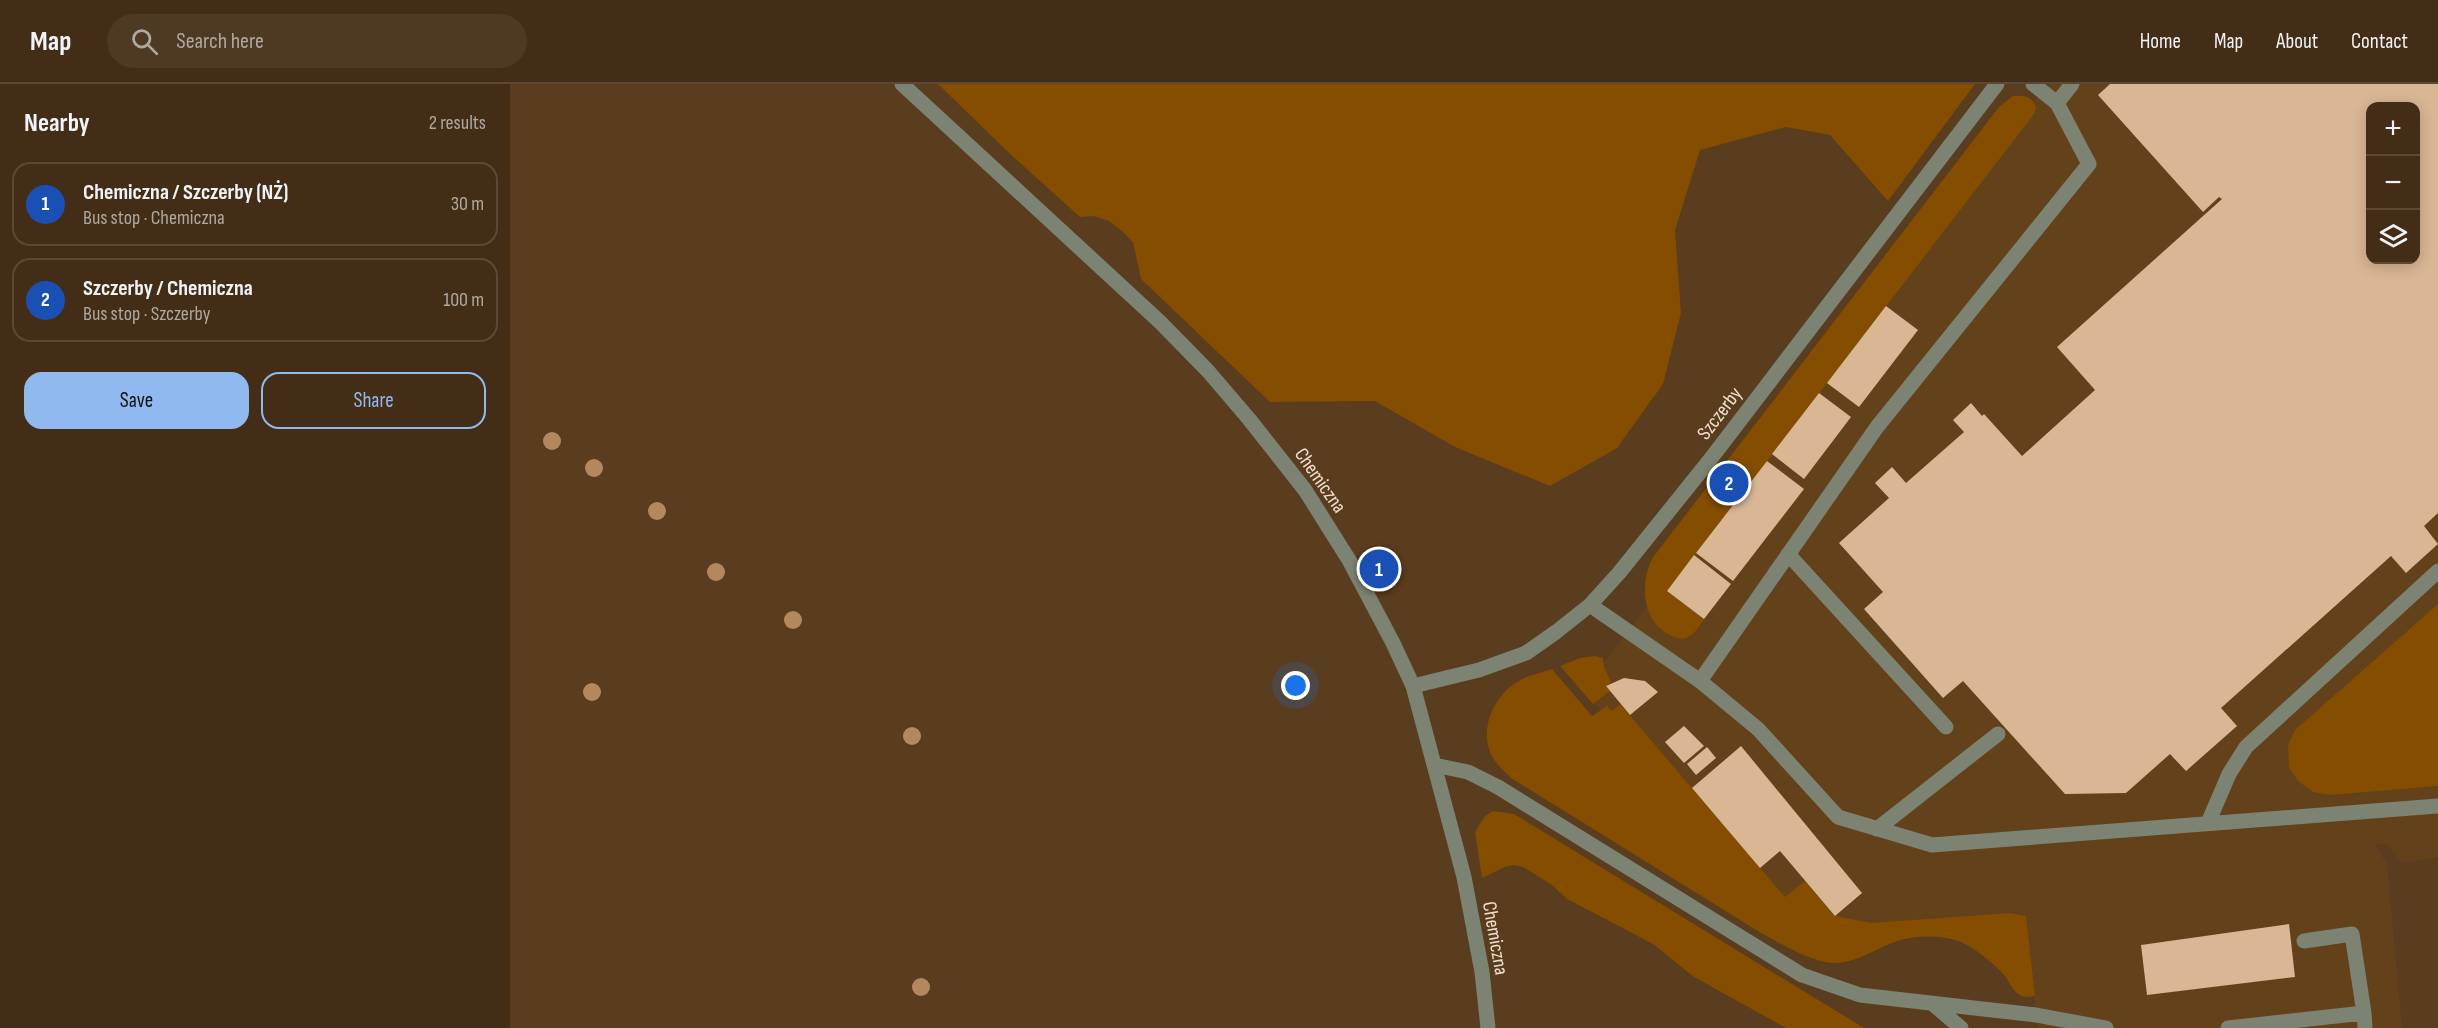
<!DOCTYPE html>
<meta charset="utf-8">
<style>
:root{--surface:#442d16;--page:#4e3923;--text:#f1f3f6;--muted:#afa8a1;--line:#5c4935;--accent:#90b9f0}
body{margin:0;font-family:"Sofia Sans Condensed",sans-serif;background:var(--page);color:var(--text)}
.controls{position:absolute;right:18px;top:18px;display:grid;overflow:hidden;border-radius:12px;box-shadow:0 3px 15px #0003}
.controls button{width:54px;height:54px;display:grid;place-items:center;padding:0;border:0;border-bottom:2px solid var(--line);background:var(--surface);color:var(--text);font:30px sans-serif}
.you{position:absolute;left:786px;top:602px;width:21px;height:21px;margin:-15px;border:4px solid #fff;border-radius:50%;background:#1a73e8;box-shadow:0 0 0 9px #1a73e833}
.badge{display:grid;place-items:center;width:39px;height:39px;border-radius:50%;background:var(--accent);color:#fff;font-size:20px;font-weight:700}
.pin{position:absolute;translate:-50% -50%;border:3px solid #fff;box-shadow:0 2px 6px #0006}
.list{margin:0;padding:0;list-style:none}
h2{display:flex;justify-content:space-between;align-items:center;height:78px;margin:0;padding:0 24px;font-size:26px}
h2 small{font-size:20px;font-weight:400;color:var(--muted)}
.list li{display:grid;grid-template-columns:39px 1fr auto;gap:18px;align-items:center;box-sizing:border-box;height:84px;margin:0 12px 12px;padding:0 12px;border:2px solid var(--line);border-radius:18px}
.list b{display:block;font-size:22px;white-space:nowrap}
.list p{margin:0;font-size:20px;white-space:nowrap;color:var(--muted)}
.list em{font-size:20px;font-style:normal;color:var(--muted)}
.actions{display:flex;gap:12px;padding:18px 24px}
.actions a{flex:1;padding:14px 0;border:2px solid var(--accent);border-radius:18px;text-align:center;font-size:21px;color:var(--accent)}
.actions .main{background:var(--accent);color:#111}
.icon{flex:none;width:33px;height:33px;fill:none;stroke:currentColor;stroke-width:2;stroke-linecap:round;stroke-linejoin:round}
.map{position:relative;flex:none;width:1928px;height:944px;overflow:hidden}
header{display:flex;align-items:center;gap:36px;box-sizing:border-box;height:84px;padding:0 30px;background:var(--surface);border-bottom:2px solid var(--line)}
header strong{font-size:28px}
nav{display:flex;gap:33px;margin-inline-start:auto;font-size:21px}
.search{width:420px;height:54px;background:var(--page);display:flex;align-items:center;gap:15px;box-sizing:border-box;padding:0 21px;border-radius:33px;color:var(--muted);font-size:22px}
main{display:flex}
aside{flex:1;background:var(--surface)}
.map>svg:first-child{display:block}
.built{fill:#63411b;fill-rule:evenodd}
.green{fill:#844d00}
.building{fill:#d9b795;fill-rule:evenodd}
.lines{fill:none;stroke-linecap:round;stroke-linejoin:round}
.minor{stroke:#7c8372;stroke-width:15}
.tree{fill:#b4885d}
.labels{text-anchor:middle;stroke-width:6;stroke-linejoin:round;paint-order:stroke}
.street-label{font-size:20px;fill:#f1dfce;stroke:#5a3c1e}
</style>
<header>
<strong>Map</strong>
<div class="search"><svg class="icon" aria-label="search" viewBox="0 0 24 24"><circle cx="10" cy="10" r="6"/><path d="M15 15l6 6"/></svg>Search here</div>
<nav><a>Home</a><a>Map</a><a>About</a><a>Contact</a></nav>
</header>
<main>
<aside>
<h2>Nearby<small>2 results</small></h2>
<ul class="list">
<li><span class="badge" style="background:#1a4fb4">1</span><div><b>Chemiczna / Szczerby (NŻ)</b><p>Bus stop · Chemiczna</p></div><em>30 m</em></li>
<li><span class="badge" style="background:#1a4fb4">2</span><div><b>Szczerby / Chemiczna</b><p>Bus stop · Szczerby</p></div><em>100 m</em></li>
</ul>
<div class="actions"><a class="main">Save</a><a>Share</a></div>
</aside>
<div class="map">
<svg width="1928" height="944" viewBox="0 0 1928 944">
<rect width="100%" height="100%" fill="#5a3c1e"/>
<!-- built -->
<path class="built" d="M1538 0H1928V774L1892 778 1876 759 1865 761 1877 780 1892 944H1528L1515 832 1357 844 1243 807 1073 606ZM1860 22H1906V176H1860Z"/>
<!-- green -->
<path class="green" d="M428 0H1465L1378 117 1320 51 1276 43 1190 66 1165 146 1171 229 1153 300 1107 364 1040 402 945 363 865 317 760 318 631 195 623 158 611 146 599 137 584 132 570 133 497 67Z
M1503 12C1514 11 1522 12 1526 23L1524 30 1157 507 1194 535C1190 541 1185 550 1178 553 1172 556 1166 554 1160 551 1131 538 1129 495 1144 472L1489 23Z
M1928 520V702L1820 711 1803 708 1788 697 1779 683 1778 661 1785 646Z
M1085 572 1093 574 1094 583 1101 598 1096 602 1100 607 1083 620 1050 582 1070 574Z
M1042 585 1082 632 1097 622 1102 627 1110 620 1275 813 1295 797 1325 832 1362 839 1500 829 1516 832 1525 912C1518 913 1512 914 1507 909 1502 905 1498 896 1494 891 1481 877 1460 859 1441 855 1428 851 1404 852 1391 856 1368 862 1348 880 1322 879 1300 878 1270 859 1251 849L1001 694C993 686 984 678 980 668 970 643 985 611 1007 598 1017 591 1031 589 1042 585Z
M983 727 1004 730 1354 944H1276L1184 893 1143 860 1057 815 1042 801 1013 783 1004 781 995 783 972 794 965 748 975 732Z"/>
<!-- building -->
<path class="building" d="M1600 0H1928V429L1914 442 1928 460 1896 489 1881 472 1711 624 1727 642 1676 687 1660 670 1616 709 1555 710 1453 597 1433 614 1354 525 1373 508 1329 459 1379 414 1365 399 1382 383 1396 399 1454 348 1443 336 1461 319 1472 332 1474 330 1512 372 1585 306 1547 263 1712 115 1709 113 1693 128 1588 11ZM1860 22H1906V176H1860Z
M1376 222 1408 246 1349 323 1317 299Z
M1309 309 1341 333 1294 395 1262 370Z
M1257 377 1294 405 1223 497 1186 469Z
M1184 471 1221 500 1194 535 1157 507Z
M1114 594 1135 597 1148 608 1120 631 1096 602Z
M1174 642 1194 662 1174 679 1155 658Z
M1231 662 1352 809 1325 832 1270 767 1250 784 1182 704Z
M1197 663 1206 674 1186 691 1177 680Z
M1779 840 1785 893 1637 911 1631 861Z"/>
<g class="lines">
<!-- minor -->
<path class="minor" d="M392 0 650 238 698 287 739 335 795 406 839 476 883 559 903 602 954 793 972 888 978 944
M1523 0 1547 19 1562 0
M1278 470 1436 643
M1080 521 1190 597 1248 645 1328 733 1422 761 1928 722
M1190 597 1367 343 1579 80 1547 19
M903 602 969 586 1016 569 1046 548 1080 521 1109 489 1199 377 1487 0
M924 681 958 688 988 703 1292 891 1350 911 1526 931 1596 944
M1698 739 1719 690 1736 663 1928 487
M1367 745 1488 650
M1423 920 1451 944
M1854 929 1855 944
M1718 944 1854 929 1842 850 1794 857"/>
</g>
<!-- trees -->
<g class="tree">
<circle cx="42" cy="357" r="9"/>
<circle cx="84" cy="384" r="9"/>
<circle cx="147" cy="427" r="9"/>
<circle cx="206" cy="488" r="9"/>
<circle cx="283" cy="536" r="9"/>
<circle cx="82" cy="608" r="9"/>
<circle cx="402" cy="652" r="9"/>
<circle cx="411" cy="903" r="9"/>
</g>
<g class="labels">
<!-- street labels -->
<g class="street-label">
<text transform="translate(1209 329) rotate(-53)" y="7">Szczerby</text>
<text transform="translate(811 396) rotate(55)" y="7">Chemiczna</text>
<text transform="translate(986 854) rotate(80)" y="7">Chemiczna</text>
</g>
</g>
</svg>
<div class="controls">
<button>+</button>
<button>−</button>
<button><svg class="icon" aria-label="layers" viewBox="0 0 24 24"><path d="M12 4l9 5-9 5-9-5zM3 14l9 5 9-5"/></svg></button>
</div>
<div class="you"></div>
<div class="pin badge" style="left:869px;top:485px;background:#1a4fb4">1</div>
<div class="pin badge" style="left:1219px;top:399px;background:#1a4fb4">2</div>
</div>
</main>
